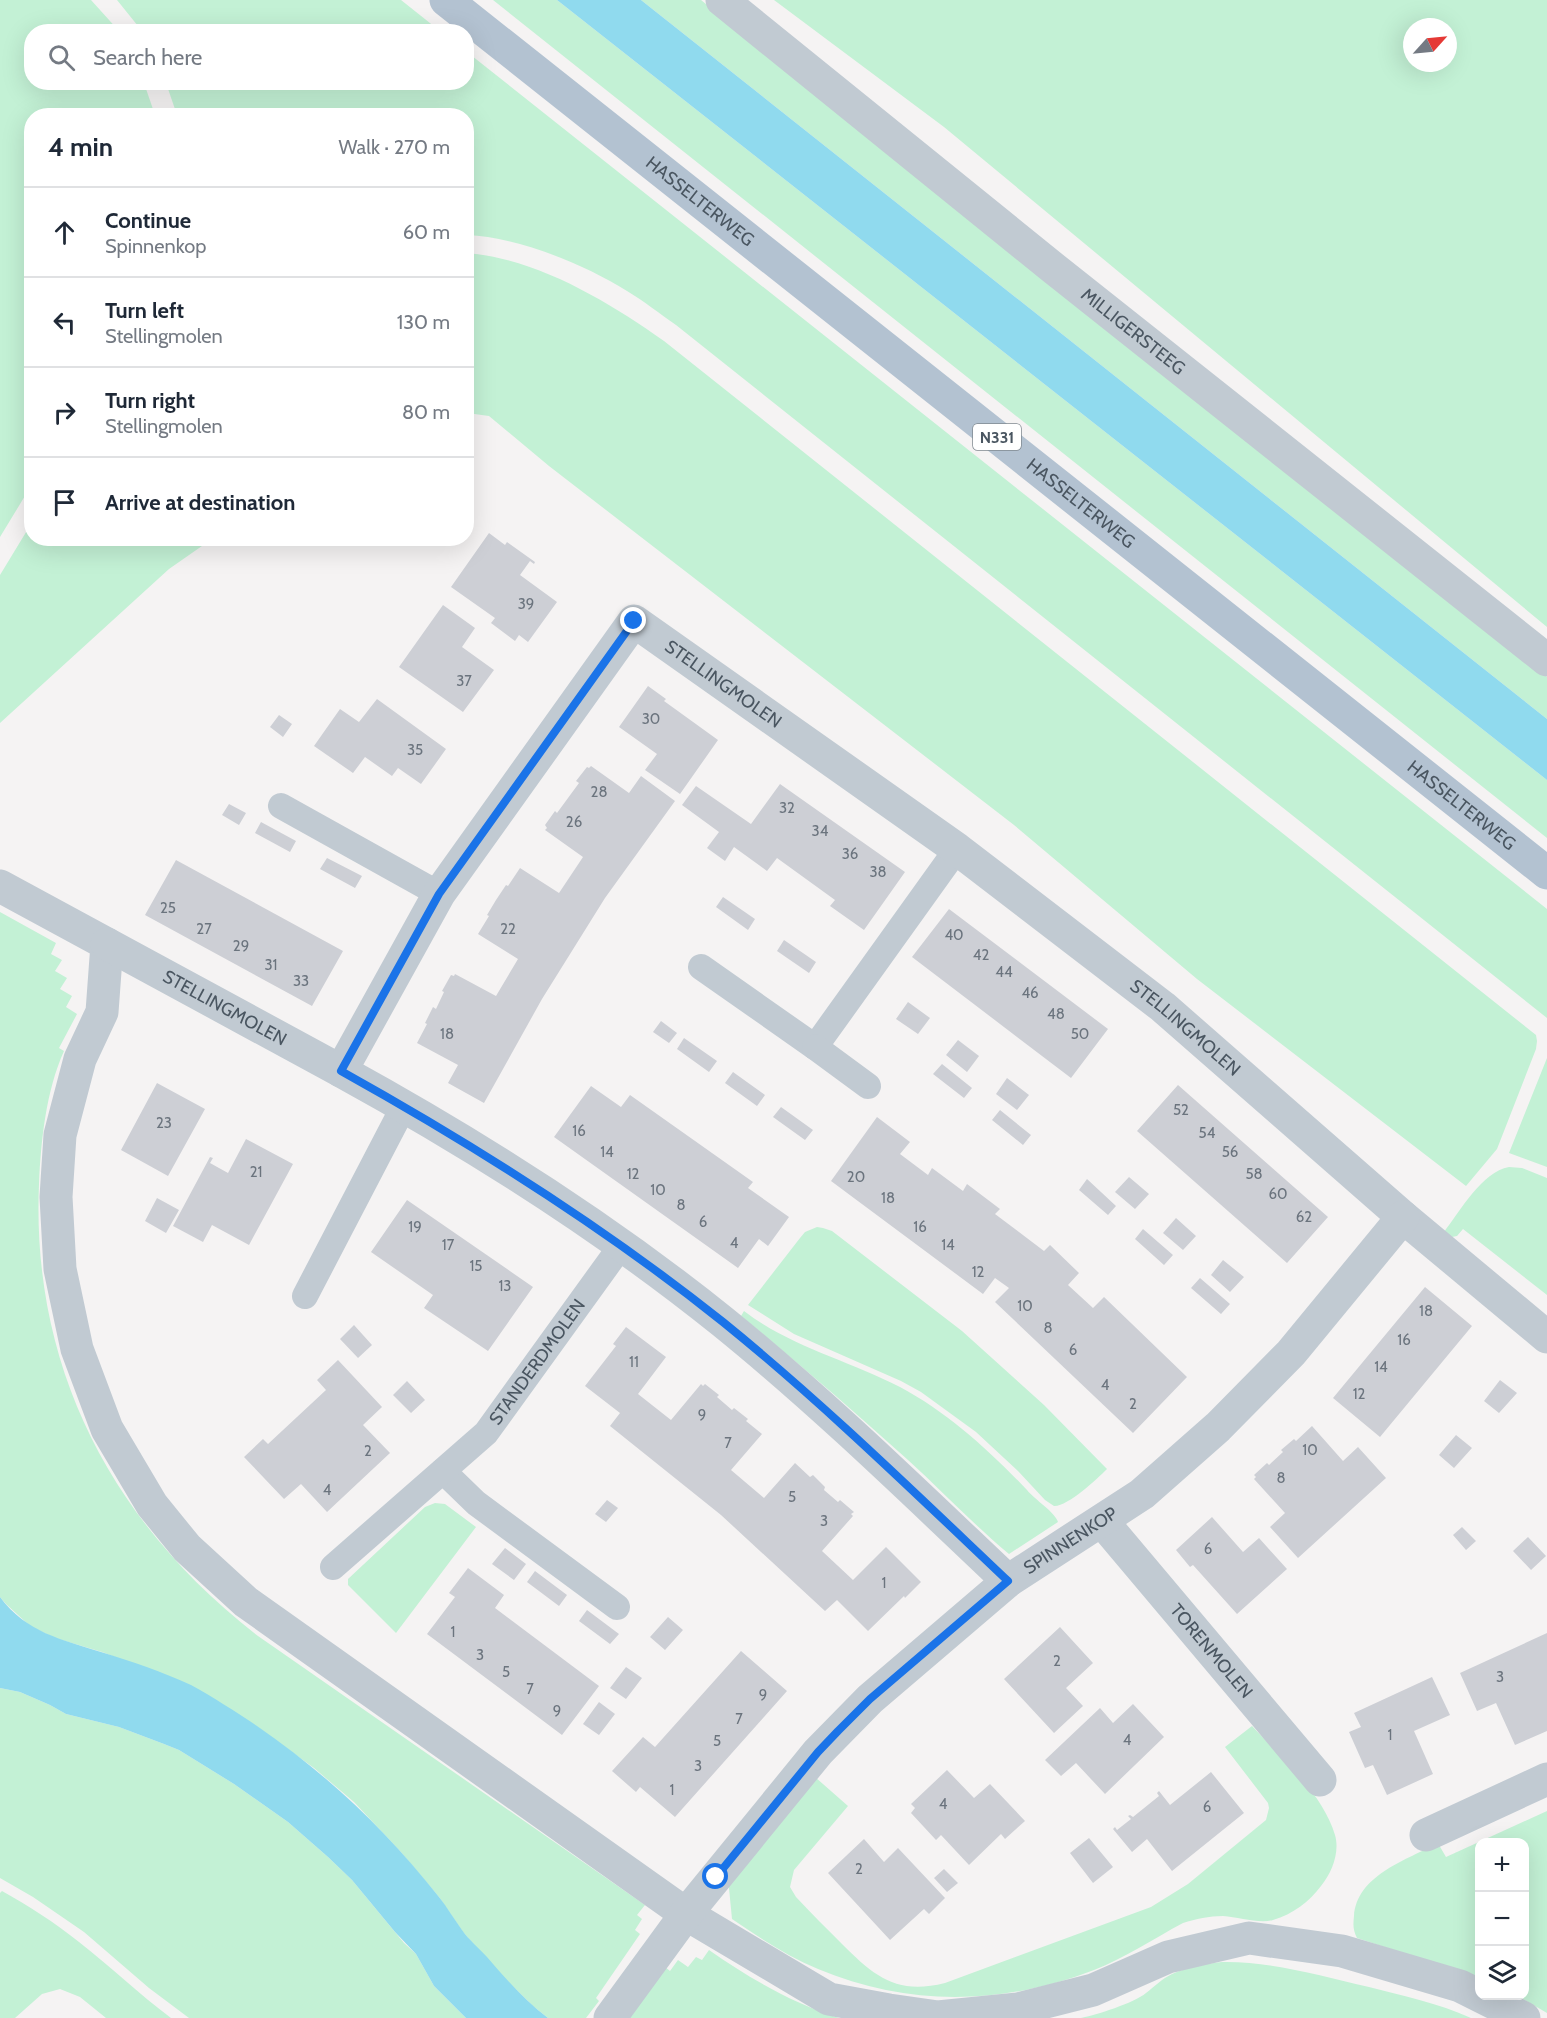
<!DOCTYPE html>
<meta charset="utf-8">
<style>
:root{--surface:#fff;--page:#f2f2f3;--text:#1f2937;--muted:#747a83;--line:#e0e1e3}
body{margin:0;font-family:Cabin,sans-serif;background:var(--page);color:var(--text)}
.controls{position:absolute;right:18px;bottom:18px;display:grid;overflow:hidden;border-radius:12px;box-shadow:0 6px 24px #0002}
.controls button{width:54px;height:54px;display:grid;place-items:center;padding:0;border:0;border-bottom:2px solid var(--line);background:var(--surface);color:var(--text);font:30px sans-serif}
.compass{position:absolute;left:1403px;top:18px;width:54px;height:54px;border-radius:50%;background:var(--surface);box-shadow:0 6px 24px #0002;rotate:63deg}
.stop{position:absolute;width:18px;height:18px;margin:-14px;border:4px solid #1a73e8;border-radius:50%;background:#fff}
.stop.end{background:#1a73e8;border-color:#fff;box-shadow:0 2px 6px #0008}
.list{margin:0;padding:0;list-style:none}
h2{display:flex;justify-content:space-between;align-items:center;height:78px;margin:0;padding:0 24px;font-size:26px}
h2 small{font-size:20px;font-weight:400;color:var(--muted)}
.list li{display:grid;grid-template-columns:39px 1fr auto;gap:18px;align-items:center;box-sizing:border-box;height:90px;padding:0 24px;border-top:2px solid var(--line)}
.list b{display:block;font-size:22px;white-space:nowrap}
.list p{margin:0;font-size:20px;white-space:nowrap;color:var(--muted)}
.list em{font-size:20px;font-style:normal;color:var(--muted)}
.icon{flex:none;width:33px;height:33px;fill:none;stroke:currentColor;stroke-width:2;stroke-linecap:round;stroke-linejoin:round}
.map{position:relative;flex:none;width:1547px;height:2018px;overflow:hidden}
.search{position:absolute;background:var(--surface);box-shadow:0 6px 24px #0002;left:24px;top:24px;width:450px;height:66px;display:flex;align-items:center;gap:15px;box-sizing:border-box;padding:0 21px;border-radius:24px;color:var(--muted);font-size:22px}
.panel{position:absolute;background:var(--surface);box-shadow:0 6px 24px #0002;left:24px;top:108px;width:450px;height:438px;border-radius:24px}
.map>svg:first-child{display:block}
.green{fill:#c3f1d5;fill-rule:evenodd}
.water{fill:#90daee}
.building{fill:#cdcfd5}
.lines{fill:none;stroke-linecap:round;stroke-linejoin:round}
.lane{stroke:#c1cad2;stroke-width:26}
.street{stroke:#c1cad2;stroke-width:33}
.primary{stroke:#b3c2d1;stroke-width:33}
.route{stroke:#1a73e8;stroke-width:8}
.labels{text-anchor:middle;stroke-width:4.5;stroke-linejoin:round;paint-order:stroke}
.number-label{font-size:15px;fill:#6b747e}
.shield{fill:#fff;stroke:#808990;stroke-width:1.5}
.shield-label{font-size:16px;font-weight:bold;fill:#4a5661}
.street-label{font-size:18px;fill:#4a5661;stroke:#fff}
</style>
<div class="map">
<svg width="1547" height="2018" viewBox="0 0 1547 2018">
<rect width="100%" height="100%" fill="#f5f3f3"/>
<!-- green -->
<path class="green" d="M0 0H91L119 31 32 32V82L144 83 155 115 32 116 31 486 0 537Z
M117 0H401L440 31H142Z
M493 0H557L1547 780V838Z
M641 0H701L1043 277 1547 677V719Z
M774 0H1547V627L944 127ZM1412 27H1448V63H1412Z
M467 52 1547 909V1018L676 325C660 314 644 301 627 291 584 264 517 237 467 235L466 116 177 115 166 83 466 82Z
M467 253C538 259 607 301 664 341L1536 1035 1537 1041 1536 1049 1497 1149 1466 1186 1197 979 1014 825 549 466 489 416 467 413Z
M31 524 32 538 212 539 169 569 0 723V575Z
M0 912 56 943 51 954 62 960 55 971 67 978 60 989 72 996 66 1007 77 1014 59 1048 64 1051C46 1091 41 1140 39 1184 31 1369 113 1524 258 1636L645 1905 637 1915 642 1919 635 1930 640 1934 596 1998 599 2001 586 2018H548L533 2006 499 1973 463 1932 439 1897 400 1851 354 1802 314 1768 256 1726 191 1686 102 1652 55 1638 30 1626 6 1604 0 1597Z
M1547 1058V1167L1509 1153Z
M1509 1167 1522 1168 1547 1178V1295L1463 1229 1457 1236 1452 1237 1444 1232C1460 1211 1482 1172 1509 1167Z
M817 1227 823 1228 832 1231 962 1331 1044 1405 1107 1469C1097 1479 1067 1507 1054 1506L1045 1500 1018 1471 976 1432 921 1392 901 1381 794 1334 748 1305 800 1238 805 1232Z
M744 1311C791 1347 848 1360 900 1387 947 1412 990 1451 1027 1490 1035 1500 1055 1512 1058 1522L1009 1554C973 1524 942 1491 908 1460 853 1410 798 1363 741 1316Z
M435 1503 445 1504 476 1527 396 1633 348 1585V1579L425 1507Z
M0 1688 20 1692 50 1705 66 1714 119 1727 164 1744 179 1750 234 1784 288 1822 328 1857 352 1880 404 1943 416 1954 434 1986 466 2018H189L149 1988 84 1932 33 1897 0 1878Z
M1252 1726C1281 1757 1323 1794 1335 1835 1340 1852 1332 1873 1321 1886 1309 1902 1293 1914 1273 1920 1259 1924 1239 1917 1223 1916 1209 1916 1196 1919 1183 1923 1153 1939 1125 1958 1094 1970 1004 2005 908 2007 818 1969 787 1956 760 1938 732 1919L728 1878 815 1777 848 1806 794 1870 790 1887 796 1897C811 1913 827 1929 842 1944 875 1977 897 1995 945 1983L1151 1907 1188 1884 1266 1820 1269 1808 1268 1803 1225 1747Z
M1547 1811V2013L1518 1996H1524V1842H1480L1479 1978 1357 1938C1353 1930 1353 1925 1354 1916 1357 1876 1404 1861 1434 1845H1439L1446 1857Z
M2 1891C29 1906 54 1922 79 1942 110 1966 139 1994 171 2018H106L80 1997 60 1989 42 1994 15 2018H0V1893Z
M709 1950C749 1978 792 2003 839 2018H629L665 1967 670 1971 678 1960 688 1967 696 1957 702 1960Z
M1222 1962C1271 1961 1321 1976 1369 1987 1403 1996 1438 2003 1471 2018H1081C1096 2015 1134 2003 1146 1993 1155 1986 1162 1979 1172 1974 1188 1967 1205 1964 1222 1962Z"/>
<!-- water -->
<path class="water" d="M557 0H641L1547 719V780Z
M0 1597C27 1633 61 1639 101 1652 131 1661 163 1672 191 1685 213 1697 236 1712 257 1726 327 1774 386 1830 439 1897 447 1907 454 1919 462 1930 469 1940 479 1948 487 1957 506 1979 524 2000 548 2018H466L434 1986 416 1954 395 1932 352 1880 328 1857 288 1822 234 1784 179 1750 164 1744 119 1727 66 1714 50 1705 20 1692 0 1688Z"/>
<!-- building -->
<path class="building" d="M489 533 505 545 507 542 535 562 534 564 530 561 520 575 557 602 528 642 519 635 515 641 491 623 495 618 451 587Z
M443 605 475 628 462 647 494 670 463 712 399 667Z
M648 686 666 699 664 701 718 740 680 794 645 770 657 754 619 727Z
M377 699 446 749 421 784 398 768 392 776 365 757 353 773 314 746 340 709 359 722Z
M279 715 292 724 283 737 270 727Z
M591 766 629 793 641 776 675 801 605 898 542 999 484 1103 448 1083 458 1065 417 1043 427 1024 425 1023 433 1007 436 1009 444 992 442 991 451 975 454 976 455 974 496 996 518 959 478 934 489 916 487 915 496 900 506 885 508 886 520 868 559 893 583 857 545 830 547 828 545 825 555 811 557 813 579 783 576 781 587 767 589 768Z
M780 784 905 872 864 930 830 906 835 900 777 858 767 871 734 847 725 861 707 848 719 832 682 805 696 786 751 824Z
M229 804 246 813 239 825 222 815Z
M261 822 296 841 290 852 255 833Z
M327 858 362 876 355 888 320 869Z
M176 860 343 951 312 1006 145 915Z
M723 897 755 919 748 930 716 907Z
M949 909 1108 1029 1071 1078 912 957Z
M784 940 816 962 809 973 777 951Z
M908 1002 930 1018 918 1034 896 1019Z
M661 1021 677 1033 669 1043 653 1032Z
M684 1038 717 1061 709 1072 677 1049Z
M958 1040 979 1056 967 1072 946 1055Z
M942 1064 972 1088 964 1098 933 1074Z
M733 1072 765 1095 757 1106 725 1083Z
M1007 1078 1029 1095 1017 1110 996 1094Z
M157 1083 205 1109 168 1176 121 1150Z
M1178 1085 1328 1217 1287 1263 1137 1131Z
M591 1086 621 1107 630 1095 753 1182 748 1188 789 1217 768 1246 759 1239 738 1268 554 1137Z
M781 1107 813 1130 805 1140 773 1117Z
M1000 1110 1031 1135 1023 1145 992 1120Z
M877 1117 910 1142 900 1154 928 1175 932 1168 963 1191 967 1184 1000 1209 995 1214 1044 1251 1050 1245 1079 1273 1068 1285 1093 1308 1104 1297 1187 1377 1133 1433 995 1302 1009 1288 995 1278 983 1294 831 1181Z
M246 1139 293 1164 249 1245 212 1225 203 1242 173 1226 210 1157 213 1158 210 1163 228 1173Z
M1129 1177 1149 1194 1135 1209 1115 1192Z
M1087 1179 1116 1206 1108 1215 1079 1190Z
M157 1198 179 1210 166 1233 145 1221Z
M407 1200 533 1287 488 1351 424 1308 433 1295 371 1252Z
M1176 1218 1196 1236 1183 1250 1163 1233Z
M1143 1229 1173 1255 1164 1265 1135 1239Z
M1223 1260 1244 1277 1230 1292 1211 1275Z
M1200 1278 1230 1304 1221 1314 1191 1288Z
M1425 1287 1472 1326 1380 1437 1333 1398Z
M354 1325 372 1345 358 1358 340 1339Z
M626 1327 666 1357 638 1394 671 1420 701 1384 703 1386 705 1384 719 1395 717 1397 732 1410 734 1408 748 1419 746 1421 762 1434 731 1470 764 1498 795 1463 810 1477 813 1475 825 1487 824 1490 838 1502 840 1500 854 1512 851 1514 853 1516 822 1551 853 1580 886 1547 921 1582 905 1598 904 1596 868 1631 837 1600 825 1611 721 1515 610 1426 620 1413 585 1386 616 1346 613 1344Z
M338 1360 382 1407 363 1425 390 1453 327 1512 301 1484 284 1499 244 1457 263 1439 268 1444 326 1390 317 1380Z
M1500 1380 1517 1393 1499 1413 1484 1401Z
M407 1381 425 1400 411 1413 393 1395Z
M1312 1426 1343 1461 1358 1447 1386 1478 1298 1558 1270 1527 1285 1513 1254 1479 1256 1477 1254 1475 1267 1463 1269 1465 1283 1452 1281 1450 1294 1439 1296 1441Z
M1456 1435 1472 1448 1454 1468 1439 1455Z
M607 1500 618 1508 606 1522 595 1514Z
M1212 1517 1243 1552 1259 1538 1287 1569 1237 1614 1193 1565 1190 1567 1176 1550Z
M1462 1527 1476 1541 1466 1550 1453 1535Z
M1528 1537 1546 1556 1531 1570 1513 1551Z
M505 1548 526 1564 514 1580 492 1564Z
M468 1568 504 1595 495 1608 599 1686 562 1735 427 1634 455 1597 449 1593Z
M535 1571 567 1595 559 1606 527 1582Z
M587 1610 619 1634 610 1644 579 1621Z
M668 1617 683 1630 665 1650 650 1637Z
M1060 1627 1093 1663 1066 1688 1083 1706 1054 1733 1004 1679Z
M1547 1633V1731L1515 1745 1496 1703 1477 1711 1460 1673Z
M741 1651 787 1691 675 1817 640 1787 636 1792 612 1771 643 1737 655 1747Z
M626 1667 642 1678 626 1699 610 1688Z
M1432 1677 1450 1715 1414 1731 1433 1774 1387 1795 1373 1765 1365 1768 1349 1732 1361 1727 1354 1713Z
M599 1702 615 1714 599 1735 583 1724Z
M1133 1704 1164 1737 1105 1794 1076 1763 1061 1776 1045 1760 1100 1708 1113 1723Z
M947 1770 974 1798 990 1784 1025 1821 1005 1839 1001 1834 969 1865 941 1835 936 1840 911 1813 915 1808 911 1804Z
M1211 1772 1244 1813 1172 1871 1147 1839 1132 1852 1113 1829 1115 1827 1117 1830 1131 1819 1128 1816 1130 1815 1133 1817 1159 1796 1157 1793 1159 1791 1170 1805Z
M1089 1838 1113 1867 1093 1883 1070 1853Z
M864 1839 884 1862 898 1848 945 1898 929 1914 924 1909 890 1940 828 1873Z
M944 1869 958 1883 947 1892 934 1878Z"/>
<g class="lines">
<!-- lane -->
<g class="lane">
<path d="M281 806 439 894"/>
<path d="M701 967 815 1047 957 849"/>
<path d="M815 1047 868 1086"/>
<path d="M305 1296 404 1106"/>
<path d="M443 1471 476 1503 617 1607"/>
<path id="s1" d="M333 1567 486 1433 621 1246"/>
</g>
<!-- street -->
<g class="street">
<path id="s2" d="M722 0 1052 267 1547 660"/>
<path d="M0 886 107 944 102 1012 80 1059 60 1135 56 1197 60 1269 77 1349 107 1429 152 1505 187 1548 246 1602 686 1914 829 1999 889 2010 938 2017 1018 2009 1093 1990 1168 1957 1249 1938 1342 1951 1460 1986 1524 2018"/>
<path id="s3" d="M107 944 341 1071"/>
<path id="s4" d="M1102 1521 1320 1780"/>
<path id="s5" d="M1008 1581C915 1493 823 1403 723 1322 605 1227 474 1144 341 1071L439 894 634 621 957 849 1163 1007 1403 1217 1547 1337"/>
<path d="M1426 1835 1547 1779"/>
<path id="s6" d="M610 2018 686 1914 818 1752 870 1699 1008 1581 1142 1494 1218 1427 1291 1353 1403 1217"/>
</g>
<!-- primary -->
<path class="primary" id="s7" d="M446 0 1547 873"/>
</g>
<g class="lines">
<!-- route -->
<path class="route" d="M634 621 439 894 341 1071C474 1145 604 1227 723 1322 823 1403 915 1493 1008 1581L870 1699 838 1731 818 1752 716 1877"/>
</g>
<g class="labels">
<!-- number labels -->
<g class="number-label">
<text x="526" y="609">39</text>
<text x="464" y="686">37</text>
<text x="651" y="724">30</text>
<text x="415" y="755">35</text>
<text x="599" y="797">28</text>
<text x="787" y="813">32</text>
<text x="574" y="827">26</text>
<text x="820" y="836">34</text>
<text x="850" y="859">36</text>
<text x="878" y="877">38</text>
<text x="168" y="913">25</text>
<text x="204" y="934">27</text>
<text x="508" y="934">22</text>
<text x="954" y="940">40</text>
<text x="241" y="951">29</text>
<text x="981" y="960">42</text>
<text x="271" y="970">31</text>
<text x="1004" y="977">44</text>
<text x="301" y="986">33</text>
<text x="1030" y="998">46</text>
<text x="1056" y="1019">48</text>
<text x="447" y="1039">18</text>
<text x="1080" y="1039">50</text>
<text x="1181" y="1115">52</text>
<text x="164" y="1128">23</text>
<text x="579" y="1136">16</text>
<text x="1207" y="1138">54</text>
<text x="607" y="1157">14</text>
<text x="1230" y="1157">56</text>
<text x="256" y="1177">21</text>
<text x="633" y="1179">12</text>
<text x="1254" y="1179">58</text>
<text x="856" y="1182">20</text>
<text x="658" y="1195">10</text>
<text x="1278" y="1199">60</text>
<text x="888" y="1203">18</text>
<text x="681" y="1210">8</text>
<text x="1304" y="1222">62</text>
<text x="703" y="1227">6</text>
<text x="415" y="1232">19</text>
<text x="920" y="1232">16</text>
<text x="734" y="1248">4</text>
<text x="448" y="1250">17</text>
<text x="948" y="1250">14</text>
<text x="476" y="1271">15</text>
<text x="978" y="1277">12</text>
<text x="505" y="1291">13</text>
<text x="1025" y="1311">10</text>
<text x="1426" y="1316">18</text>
<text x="1048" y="1333">8</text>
<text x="1404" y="1345">16</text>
<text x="1073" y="1355">6</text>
<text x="634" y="1367">11</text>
<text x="1381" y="1372">14</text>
<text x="1105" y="1390">4</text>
<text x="1359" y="1399">12</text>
<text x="1133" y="1409">2</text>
<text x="702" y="1420">9</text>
<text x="728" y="1448">7</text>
<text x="1310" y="1455">10</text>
<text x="368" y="1456">2</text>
<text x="1281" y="1483">8</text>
<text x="327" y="1495">4</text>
<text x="792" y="1502">5</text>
<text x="824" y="1526">3</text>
<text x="1208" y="1554">6</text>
<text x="884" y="1588">1</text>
<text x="453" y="1637">1</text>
<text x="480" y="1660">3</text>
<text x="1057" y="1666">2</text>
<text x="506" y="1677">5</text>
<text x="1500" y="1682">3</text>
<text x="530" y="1694">7</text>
<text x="763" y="1700">9</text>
<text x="557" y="1716">9</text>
<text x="739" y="1724">7</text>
<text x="1390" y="1740">1</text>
<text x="1127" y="1745">4</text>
<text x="717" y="1746">5</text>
<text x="698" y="1771">3</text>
<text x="672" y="1795">1</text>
<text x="943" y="1809">4</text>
<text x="1207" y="1812">6</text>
<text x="859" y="1874">2</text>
</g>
<!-- shield labels -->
<rect class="shield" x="973" y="424" width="48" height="26" rx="4.5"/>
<g class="shield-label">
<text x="997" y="443">N331</text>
</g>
<!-- street labels -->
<g class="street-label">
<text dy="6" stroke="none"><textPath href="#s7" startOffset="324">HASSELTERWEG</textPath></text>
<text dy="6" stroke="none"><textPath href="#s2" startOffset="528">MILLIGERSTEEG</textPath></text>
<text dy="6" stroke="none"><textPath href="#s7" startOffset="810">HASSELTERWEG</textPath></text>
<text dy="6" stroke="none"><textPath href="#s5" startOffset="1490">STELLINGMOLEN</textPath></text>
<text dy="6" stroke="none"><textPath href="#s7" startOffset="1296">HASSELTERWEG</textPath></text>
<text dy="6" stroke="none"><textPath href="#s3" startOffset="134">STELLINGMOLEN</textPath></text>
<text dy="6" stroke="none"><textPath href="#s5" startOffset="2066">STELLINGMOLEN</textPath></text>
<text dy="6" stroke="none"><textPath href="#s1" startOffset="291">STANDERDMOLEN</textPath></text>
<text dy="6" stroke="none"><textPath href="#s6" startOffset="668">SPINNENKOP</textPath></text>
<text dy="6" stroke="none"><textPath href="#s4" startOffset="170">TORENMOLEN</textPath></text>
</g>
</g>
</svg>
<div class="controls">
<button>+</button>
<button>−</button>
<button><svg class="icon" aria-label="layers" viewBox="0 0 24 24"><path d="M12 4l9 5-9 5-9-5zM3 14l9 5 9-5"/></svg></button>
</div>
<svg class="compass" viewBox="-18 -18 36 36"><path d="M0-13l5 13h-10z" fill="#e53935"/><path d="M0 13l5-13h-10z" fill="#747a83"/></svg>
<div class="stop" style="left:716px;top:1877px"></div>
<div class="stop end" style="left:634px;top:621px"></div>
<div class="search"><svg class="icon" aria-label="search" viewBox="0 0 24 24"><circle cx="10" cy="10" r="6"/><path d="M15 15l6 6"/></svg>Search here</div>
<section class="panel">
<h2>4 min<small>Walk · 270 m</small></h2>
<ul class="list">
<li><svg class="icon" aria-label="ahead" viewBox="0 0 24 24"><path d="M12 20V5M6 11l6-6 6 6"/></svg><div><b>Continue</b><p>Spinnenkop</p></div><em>60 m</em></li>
<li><svg class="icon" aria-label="left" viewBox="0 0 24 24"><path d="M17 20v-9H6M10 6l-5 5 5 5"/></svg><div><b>Turn left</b><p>Stellingmolen</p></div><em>130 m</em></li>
<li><svg class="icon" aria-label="right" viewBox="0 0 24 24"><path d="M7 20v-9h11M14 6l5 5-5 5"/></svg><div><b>Turn right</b><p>Stellingmolen</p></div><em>80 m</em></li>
<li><svg class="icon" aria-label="arrive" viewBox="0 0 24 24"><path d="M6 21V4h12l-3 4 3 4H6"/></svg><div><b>Arrive at destination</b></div></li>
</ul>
</section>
</div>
